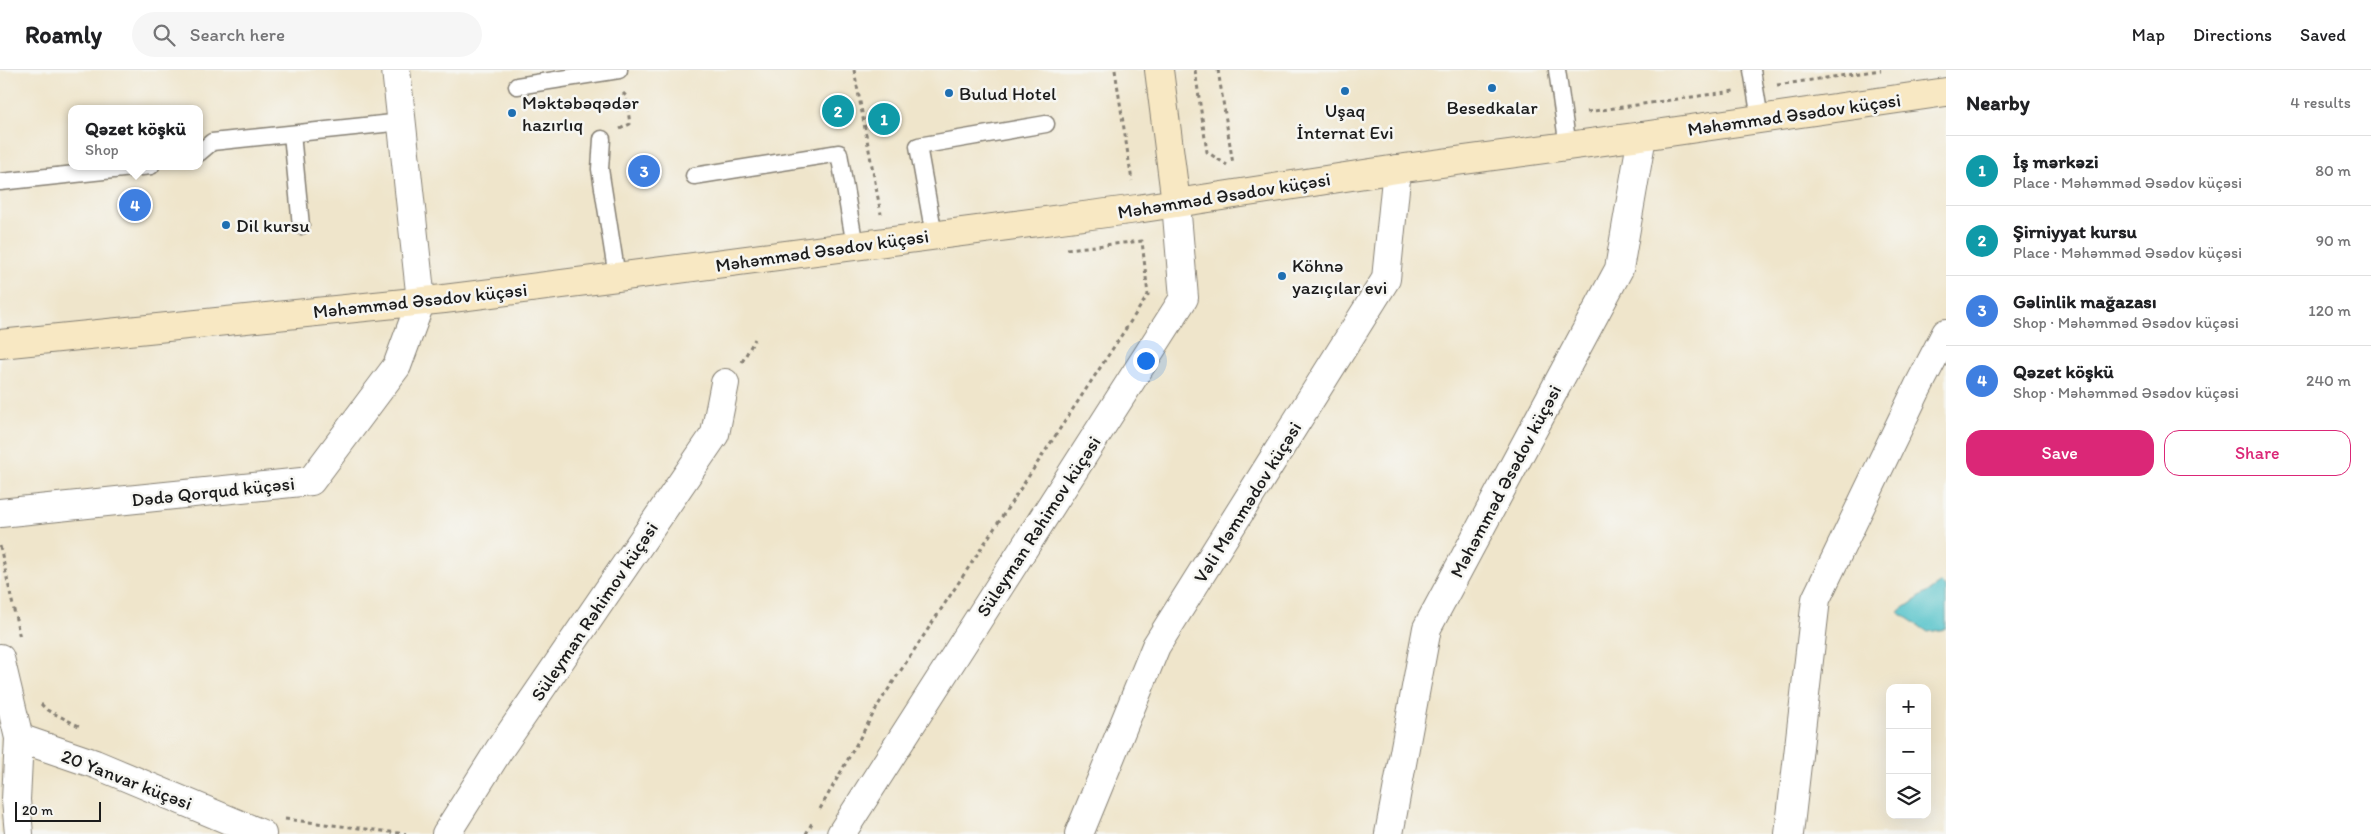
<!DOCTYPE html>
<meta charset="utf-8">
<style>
:root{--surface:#fff;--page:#f6f6f6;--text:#202124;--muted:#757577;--line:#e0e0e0;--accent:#db2777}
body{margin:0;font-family:Itim,sans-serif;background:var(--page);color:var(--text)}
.controls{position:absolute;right:15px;bottom:15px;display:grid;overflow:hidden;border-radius:10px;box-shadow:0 5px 20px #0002}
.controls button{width:45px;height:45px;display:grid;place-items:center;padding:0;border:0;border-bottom:1px solid var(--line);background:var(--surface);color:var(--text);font:25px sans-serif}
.scale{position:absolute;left:15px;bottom:12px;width:86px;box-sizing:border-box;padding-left:5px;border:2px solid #1c1c1c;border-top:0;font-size:14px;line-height:18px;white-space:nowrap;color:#1c1c1c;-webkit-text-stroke:4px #f6f6f2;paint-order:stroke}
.you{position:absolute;left:1145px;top:290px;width:18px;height:18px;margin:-12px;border:4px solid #fff;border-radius:50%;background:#1a73e8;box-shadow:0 0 0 8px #1a73e833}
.badge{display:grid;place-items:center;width:32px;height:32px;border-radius:50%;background:var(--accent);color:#fff;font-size:16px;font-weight:700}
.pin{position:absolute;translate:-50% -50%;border:2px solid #fff;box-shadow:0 1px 5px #0006}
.popup{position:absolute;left:68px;top:35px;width:135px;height:65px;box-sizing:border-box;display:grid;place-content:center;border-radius:10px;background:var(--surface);filter:drop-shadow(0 1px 4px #0005);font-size:16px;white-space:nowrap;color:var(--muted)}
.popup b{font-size:19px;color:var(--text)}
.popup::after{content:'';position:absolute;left:50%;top:100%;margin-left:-10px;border:10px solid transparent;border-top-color:var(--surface)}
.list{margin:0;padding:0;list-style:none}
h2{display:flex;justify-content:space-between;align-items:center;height:65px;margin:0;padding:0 20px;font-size:21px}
h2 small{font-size:16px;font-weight:400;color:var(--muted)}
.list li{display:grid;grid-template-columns:32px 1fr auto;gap:15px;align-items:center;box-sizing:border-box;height:70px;padding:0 20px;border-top:1px solid var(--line)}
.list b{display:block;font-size:19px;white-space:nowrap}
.list p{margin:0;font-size:16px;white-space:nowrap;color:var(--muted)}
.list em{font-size:16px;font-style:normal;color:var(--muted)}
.actions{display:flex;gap:10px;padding:15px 20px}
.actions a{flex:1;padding:11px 0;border:1px solid var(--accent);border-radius:15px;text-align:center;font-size:18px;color:var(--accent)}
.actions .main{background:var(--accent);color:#fff}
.icon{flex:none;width:28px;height:28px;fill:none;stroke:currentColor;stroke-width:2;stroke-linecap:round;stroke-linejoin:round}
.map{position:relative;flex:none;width:1946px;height:764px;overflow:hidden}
header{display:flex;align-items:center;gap:30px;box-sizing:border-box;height:70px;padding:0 25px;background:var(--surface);border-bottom:1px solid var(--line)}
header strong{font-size:24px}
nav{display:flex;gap:28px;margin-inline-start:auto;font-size:18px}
.search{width:350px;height:45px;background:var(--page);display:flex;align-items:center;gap:12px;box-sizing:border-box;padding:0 18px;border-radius:28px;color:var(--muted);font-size:19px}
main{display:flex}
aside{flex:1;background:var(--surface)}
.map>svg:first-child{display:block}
.water{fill:#55c3ca;stroke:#387073}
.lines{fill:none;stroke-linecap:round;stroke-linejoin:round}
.lane-casing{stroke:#868074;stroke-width:19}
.street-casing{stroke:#868074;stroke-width:30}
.secondary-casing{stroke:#868074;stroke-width:30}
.path{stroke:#868074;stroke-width:3;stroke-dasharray:4 4;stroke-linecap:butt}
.lane{stroke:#fff;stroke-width:16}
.street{stroke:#fff;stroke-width:28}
.secondary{stroke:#f8e8c3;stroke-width:28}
.poi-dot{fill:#1f6fb2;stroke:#f6f6f2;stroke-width:2}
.labels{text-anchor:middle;stroke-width:5;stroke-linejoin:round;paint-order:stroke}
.poi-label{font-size:19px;fill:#1c1c1c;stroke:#f6f6f2;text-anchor:start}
.street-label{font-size:19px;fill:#1c1c1c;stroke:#f6f6f2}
</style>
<header>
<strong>Roamly</strong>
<div class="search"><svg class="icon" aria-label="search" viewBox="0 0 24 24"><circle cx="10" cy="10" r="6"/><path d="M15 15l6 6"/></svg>Search here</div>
<nav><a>Map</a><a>Directions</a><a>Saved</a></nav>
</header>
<main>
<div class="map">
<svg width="1946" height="764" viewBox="0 0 1946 764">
<rect width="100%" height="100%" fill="#f6f6f2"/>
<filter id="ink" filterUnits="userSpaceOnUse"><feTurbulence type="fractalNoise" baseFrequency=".02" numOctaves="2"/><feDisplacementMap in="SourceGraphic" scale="10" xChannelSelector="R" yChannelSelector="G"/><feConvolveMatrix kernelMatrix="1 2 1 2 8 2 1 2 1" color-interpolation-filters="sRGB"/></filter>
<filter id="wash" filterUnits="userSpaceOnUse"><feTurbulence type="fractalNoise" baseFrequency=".0096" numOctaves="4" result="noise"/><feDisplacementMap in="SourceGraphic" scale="20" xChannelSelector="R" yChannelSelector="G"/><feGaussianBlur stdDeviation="1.12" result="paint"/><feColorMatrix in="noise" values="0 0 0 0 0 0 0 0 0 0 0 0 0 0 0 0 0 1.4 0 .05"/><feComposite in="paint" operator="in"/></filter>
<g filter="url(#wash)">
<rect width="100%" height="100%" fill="#efe5cb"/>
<!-- water -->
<path class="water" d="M1941 513 1946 518V559L1928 562 1898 542Z"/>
</g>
<g filter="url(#ink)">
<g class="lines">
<defs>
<path id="lane" d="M1557 0 1568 77
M1752 0 1760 49
M517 16 619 0
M292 64 301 156
M602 69 600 99 617 207
M199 83 212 72 402 52
M694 106 839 83 855 176
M0 112 151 96
M934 165 918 76 1046 54"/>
<path id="street" d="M0 443 311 411 397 296 421 231 396 0
M0 588 19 668 16 730 19 764
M19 668 95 694 262 764
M446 764 499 680 715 364 725 313
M841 764 1184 228 1176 133
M1079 764 1156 576 1386 209 1397 99
M1389 764 1427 558 1619 199 1642 66
M1789 764 1816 529 1918 317 1946 263"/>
<path id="secondary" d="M1159 0 1176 133
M0 274 444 229 617 207 1137 139 1397 99 1642 66 1946 22"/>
</defs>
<!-- lane casing -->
<use href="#lane" class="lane-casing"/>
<!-- street casing -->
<use href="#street" class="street-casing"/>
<!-- secondary casing -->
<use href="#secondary" class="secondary-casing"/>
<!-- path -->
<path class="path" d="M854 0 881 144
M1115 0 1132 111
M1195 0 1207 82 1227 95
M1218 0 1233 94
M1777 15 1881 0
M1587 42 1734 21
M620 59 630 54 626 26 623 23
M742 292 755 269
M0 476 20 568
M41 634 47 640 79 656
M820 739 880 632 1148 225 1142 171 1067 179
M285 749 406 764
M806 764 813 751"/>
<!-- lane -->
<use href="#lane" class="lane"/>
<!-- street -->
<use href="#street" class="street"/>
<!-- secondary -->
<use href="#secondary" class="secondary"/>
</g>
</g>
<!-- markers -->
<g class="poi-dot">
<circle cx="1492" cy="18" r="5"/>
<circle cx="1345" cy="21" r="5"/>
<circle cx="949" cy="23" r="5"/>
<circle cx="512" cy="43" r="5"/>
<circle cx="226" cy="155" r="5"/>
<circle cx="1282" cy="206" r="5"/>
</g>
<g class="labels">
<!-- poi labels -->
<g class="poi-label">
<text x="959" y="30">Bulud Hotel</text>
<text x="522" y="39">Məktəbəqədər<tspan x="522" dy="22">hazırlıq</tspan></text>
<text x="1492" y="44" text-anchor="middle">Besedkalar</text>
<text x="1345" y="47" text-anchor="middle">Uşaq<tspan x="1345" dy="22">İnternat Evi</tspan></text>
<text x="236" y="162">Dil kursu</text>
<text x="1292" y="202">Köhnə<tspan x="1292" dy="22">yazıçılar evi</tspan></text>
</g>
<!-- street labels -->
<g class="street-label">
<text transform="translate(1794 44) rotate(-8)" y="7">Məhəmməd Əsədov küçəsi</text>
<text transform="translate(1224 125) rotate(-9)" y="7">Məhəmməd Əsədov küçəsi</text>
<text transform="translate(822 180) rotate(-8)" y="7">Məhəmməd Əsədov küçəsi</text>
<text transform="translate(420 230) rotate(-6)" y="7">Məhəmməd Əsədov küçəsi</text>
<text transform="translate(1505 411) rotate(-62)" y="7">Məhəmməd Əsədov küçəsi</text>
<text transform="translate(213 421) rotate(-6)" y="7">Dədə Qorqud küçəsi</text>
<text transform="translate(1247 432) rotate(-58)" y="7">Vəli Məmmədov küçəsi</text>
<text transform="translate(1038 456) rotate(-57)" y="7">Süleyman Rəhimov küçəsi</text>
<text transform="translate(594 541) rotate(-56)" y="7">Süleyman Rəhimov küçəsi</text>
<text transform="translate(127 709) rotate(21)" y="7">20 Yanvar küçəsi</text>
</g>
</g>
</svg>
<div class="controls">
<button>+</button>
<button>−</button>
<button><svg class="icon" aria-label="layers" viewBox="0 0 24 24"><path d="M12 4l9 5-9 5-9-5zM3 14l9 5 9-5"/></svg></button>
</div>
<div class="scale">20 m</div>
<div class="you"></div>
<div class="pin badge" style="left:884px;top:49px;background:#0f9aa8">1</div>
<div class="pin badge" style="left:838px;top:41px;background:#0f9aa8">2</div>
<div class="pin badge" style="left:644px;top:101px;background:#3f7fe0">3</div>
<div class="pin badge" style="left:135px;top:135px;background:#3f7fe0">4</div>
<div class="popup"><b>Qəzet köşkü</b>Shop</div>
</div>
<aside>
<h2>Nearby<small>4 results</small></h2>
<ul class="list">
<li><span class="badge" style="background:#0f9aa8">1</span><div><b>İş mərkəzi</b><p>Place · Məhəmməd Əsədov küçəsi</p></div><em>80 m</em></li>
<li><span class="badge" style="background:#0f9aa8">2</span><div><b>Şirniyyat kursu</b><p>Place · Məhəmməd Əsədov küçəsi</p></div><em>90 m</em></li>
<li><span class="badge" style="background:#3f7fe0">3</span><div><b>Gəlinlik mağazası</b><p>Shop · Məhəmməd Əsədov küçəsi</p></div><em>120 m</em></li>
<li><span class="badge" style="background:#3f7fe0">4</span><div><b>Qəzet köşkü</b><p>Shop · Məhəmməd Əsədov küçəsi</p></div><em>240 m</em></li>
</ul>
<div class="actions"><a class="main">Save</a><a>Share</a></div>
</aside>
</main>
